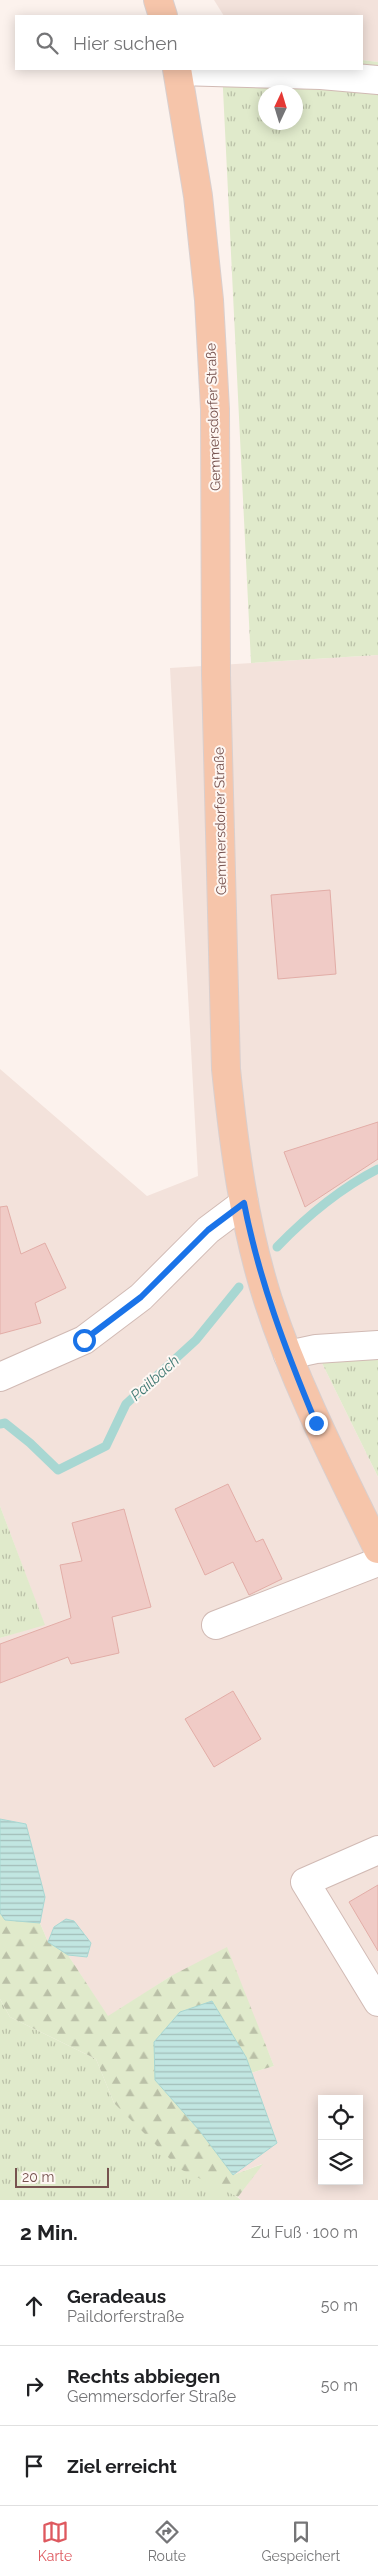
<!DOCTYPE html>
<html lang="de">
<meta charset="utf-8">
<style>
:root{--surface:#fff;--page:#f6f6f6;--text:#202124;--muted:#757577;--line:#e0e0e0;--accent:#de595f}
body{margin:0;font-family:Raleway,sans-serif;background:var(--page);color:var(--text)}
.controls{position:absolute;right:15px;bottom:15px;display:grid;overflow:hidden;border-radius:0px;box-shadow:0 2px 12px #0003}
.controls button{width:45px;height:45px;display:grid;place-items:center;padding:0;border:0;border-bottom:1px solid var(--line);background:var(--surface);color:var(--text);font:25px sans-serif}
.compass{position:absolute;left:258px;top:85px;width:45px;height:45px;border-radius:50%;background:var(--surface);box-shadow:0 2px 12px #0003;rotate:4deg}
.scale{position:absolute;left:15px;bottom:12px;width:94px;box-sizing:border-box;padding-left:5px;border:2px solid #77534f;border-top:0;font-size:14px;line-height:18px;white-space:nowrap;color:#77534f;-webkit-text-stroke:4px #fef7f3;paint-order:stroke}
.stop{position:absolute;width:15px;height:15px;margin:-11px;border:4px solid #1a73e8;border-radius:50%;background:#fff}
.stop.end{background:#1a73e8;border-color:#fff;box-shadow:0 1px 5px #0008}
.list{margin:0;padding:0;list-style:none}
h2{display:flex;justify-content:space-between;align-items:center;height:65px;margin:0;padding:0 20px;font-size:21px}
h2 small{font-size:16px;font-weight:400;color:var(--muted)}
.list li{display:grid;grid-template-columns:32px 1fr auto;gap:15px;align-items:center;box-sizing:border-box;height:80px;padding:0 20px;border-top:1px solid var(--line)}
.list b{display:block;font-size:19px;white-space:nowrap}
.list p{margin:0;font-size:16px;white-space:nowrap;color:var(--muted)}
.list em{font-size:16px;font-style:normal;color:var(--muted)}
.icon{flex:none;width:28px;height:28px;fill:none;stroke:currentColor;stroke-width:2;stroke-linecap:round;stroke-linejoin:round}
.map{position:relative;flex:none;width:378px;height:2200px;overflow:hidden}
.search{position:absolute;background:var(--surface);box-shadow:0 2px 12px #0003;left:15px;right:15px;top:15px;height:55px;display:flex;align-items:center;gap:12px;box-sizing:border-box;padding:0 18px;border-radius:0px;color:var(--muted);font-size:19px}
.sheet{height:305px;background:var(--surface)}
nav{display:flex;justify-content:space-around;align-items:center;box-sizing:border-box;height:70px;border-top:1px solid var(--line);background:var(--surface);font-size:14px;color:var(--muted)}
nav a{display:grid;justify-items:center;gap:2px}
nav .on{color:var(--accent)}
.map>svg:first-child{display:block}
.residential{fill:#f3e2db;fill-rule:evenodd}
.grass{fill:url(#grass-tufts);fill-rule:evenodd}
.forest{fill:url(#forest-firs)}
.water{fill:url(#water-rules);stroke:#a8d7d2}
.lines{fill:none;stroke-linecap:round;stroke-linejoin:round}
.stream{stroke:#a8d7d2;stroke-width:9}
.building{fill:#f0cbc6;stroke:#e2ada7}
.minor-casing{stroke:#d1bab4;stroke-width:30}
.major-casing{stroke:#d9cfce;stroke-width:30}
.minor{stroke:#fff;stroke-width:28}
.major{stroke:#f6c5aa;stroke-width:28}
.route{stroke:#1a73e8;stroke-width:6}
.labels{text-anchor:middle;stroke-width:4;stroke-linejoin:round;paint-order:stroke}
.street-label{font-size:14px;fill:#77534f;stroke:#fef7f3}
.water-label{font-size:15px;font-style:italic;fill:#437b75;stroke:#fef7f3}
</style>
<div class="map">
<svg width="378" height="2200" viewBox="0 0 378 2200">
<defs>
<pattern id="grass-tufts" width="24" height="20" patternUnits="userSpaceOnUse" patternTransform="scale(1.25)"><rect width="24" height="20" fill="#e0eacb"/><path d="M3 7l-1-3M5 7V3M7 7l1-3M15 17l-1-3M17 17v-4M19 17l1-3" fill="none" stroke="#bac0a7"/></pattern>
<pattern id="forest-firs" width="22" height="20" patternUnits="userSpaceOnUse" patternTransform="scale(1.25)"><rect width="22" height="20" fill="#e0eacb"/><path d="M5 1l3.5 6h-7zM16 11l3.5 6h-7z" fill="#bac0a7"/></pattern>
<pattern id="water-rules" width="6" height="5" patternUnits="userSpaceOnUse" patternTransform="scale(1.25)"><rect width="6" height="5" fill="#c1e6e1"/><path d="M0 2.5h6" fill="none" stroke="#a2bdb9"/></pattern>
</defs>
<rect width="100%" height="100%" fill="#fcf2ed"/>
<!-- residential -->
<path class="residential" d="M214 0H378V62L362 60V16H224Z
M378 655V1355L320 1359 378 1477V2200H241L238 2197 262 2164 233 2175 277 2143 251 2073 274 2066 256 2022 171 1976 108 2017 68 1955 87 1957 91 1943 82 1931 74 1921 54 1927 48 1942 40 1923 45 1897 26 1824 0 1819V1638L44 1624 0 1506V1069L147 1196 198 1176 170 668ZM322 2099H359V2181H322Z"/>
<!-- grass -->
<path class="grass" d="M362 60 378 62V655L251 663 222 69H362ZM266 92H296V122H266Z
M378 1355V1477L320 1359Z
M0 1506 45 1625 0 1638Z
M0 1999 10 2017 96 2059 114 2103 241 2200H0Z"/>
<!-- forest -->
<path class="forest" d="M0 1913 5 1920 40 1923 48 1942 68 1955 108 2016 171 1976 227 1947 274 2066 251 2073 246 2057 211 2001 155 2042V2080L199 2130 233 2175 263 2164 238 2197 180 2169 114 2103 96 2059 10 2017 0 1999Z"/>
<!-- water -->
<path class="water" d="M0 1819 26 1824 45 1897 40 1923 5 1920 0 1913Z
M66 1919 74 1921 91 1943 87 1957 68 1955 48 1942 54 1927Z
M212 2001 246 2057 277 2143 233 2175 199 2130 155 2080 154 2042 180 2012Z"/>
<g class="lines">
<!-- stream -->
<path class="stream" d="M277 1247C307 1216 339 1189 378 1169
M0 1424 5 1423 30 1443 58 1470 106 1446 126 1404 196 1340 239 1287"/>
</g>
<!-- building -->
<path class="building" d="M330 890 336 974 278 979 271 895Z
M378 1122V1159L305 1207 284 1152Z
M7 1206 21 1254 45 1243 66 1288 35 1303 41 1323 0 1334V1207Z
M228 1484 256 1542 263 1539 282 1579 249 1595 233 1562 205 1575 175 1509Z
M124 1509 151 1607 112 1617 119 1653 71 1664 68 1657 0 1683V1644L71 1618 60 1565 82 1561 72 1523Z
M233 1691 261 1739 214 1767 185 1719Z
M378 1885V1951L349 1902Z"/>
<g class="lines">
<defs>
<path id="minor" d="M178 71 321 75 378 80
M288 1355 316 1349 378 1345
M0 1377 84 1340 141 1297 208 1230 244 1203
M216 1625 378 1562
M378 1850 305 1882 378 2002"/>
<path id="major" d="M158 0 163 16
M177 69 198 196 209 300 215 409 216 675 226 1069C234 1146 244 1225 268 1300 296 1386 338 1467 378 1549"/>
</defs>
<!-- minor casing -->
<use href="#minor" class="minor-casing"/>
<!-- major casing -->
<use href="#major" class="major-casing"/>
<!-- minor -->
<use href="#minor" class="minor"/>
<!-- major -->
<use href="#major" class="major"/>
</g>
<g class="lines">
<!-- route -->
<path class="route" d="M84 1340 141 1297 208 1230 244 1203C259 1280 286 1351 316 1423"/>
</g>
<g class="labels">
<!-- street labels -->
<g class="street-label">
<text transform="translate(213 417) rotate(-92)" y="5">Gemmersdorfer Straße</text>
<text transform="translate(220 821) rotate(-91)" y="5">Gemmersdorfer Straße</text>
</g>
<!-- water labels -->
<g class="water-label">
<text transform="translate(155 1378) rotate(-42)" y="5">Pailbach</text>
</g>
</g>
</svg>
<div class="controls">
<button><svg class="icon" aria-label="locate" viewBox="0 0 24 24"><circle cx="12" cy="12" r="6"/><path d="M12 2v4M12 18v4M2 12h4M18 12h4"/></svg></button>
<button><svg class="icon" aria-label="layers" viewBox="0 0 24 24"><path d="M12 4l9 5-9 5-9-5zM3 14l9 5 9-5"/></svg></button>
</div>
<svg class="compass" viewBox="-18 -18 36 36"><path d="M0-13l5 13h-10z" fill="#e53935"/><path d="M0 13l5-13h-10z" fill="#757577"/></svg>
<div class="scale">20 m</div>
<div class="stop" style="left:84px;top:1340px"></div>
<div class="stop end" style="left:316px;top:1423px"></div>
<div class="search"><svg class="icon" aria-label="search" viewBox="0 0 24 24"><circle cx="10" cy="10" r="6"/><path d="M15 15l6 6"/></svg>Hier suchen</div>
</div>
<section class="sheet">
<h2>2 Min.<small>Zu Fuß · 100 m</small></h2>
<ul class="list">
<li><svg class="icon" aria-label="ahead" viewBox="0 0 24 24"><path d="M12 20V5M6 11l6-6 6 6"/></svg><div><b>Geradeaus</b><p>Paildorferstraße</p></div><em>50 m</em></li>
<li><svg class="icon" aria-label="right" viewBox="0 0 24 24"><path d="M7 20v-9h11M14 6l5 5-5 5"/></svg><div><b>Rechts abbiegen</b><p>Gemmersdorfer Straße</p></div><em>50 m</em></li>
<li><svg class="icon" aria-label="arrive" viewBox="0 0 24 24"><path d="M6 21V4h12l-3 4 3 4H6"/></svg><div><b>Ziel erreicht</b></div></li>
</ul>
</section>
<nav>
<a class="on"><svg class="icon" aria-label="map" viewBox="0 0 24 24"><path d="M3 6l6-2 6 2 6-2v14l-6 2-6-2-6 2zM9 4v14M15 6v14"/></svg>Karte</a>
<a><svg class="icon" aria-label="directions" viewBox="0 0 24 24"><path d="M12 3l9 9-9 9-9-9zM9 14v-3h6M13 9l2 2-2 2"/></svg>Route</a>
<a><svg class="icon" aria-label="saved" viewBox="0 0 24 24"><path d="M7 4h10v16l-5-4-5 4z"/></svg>Gespeichert</a>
</nav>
